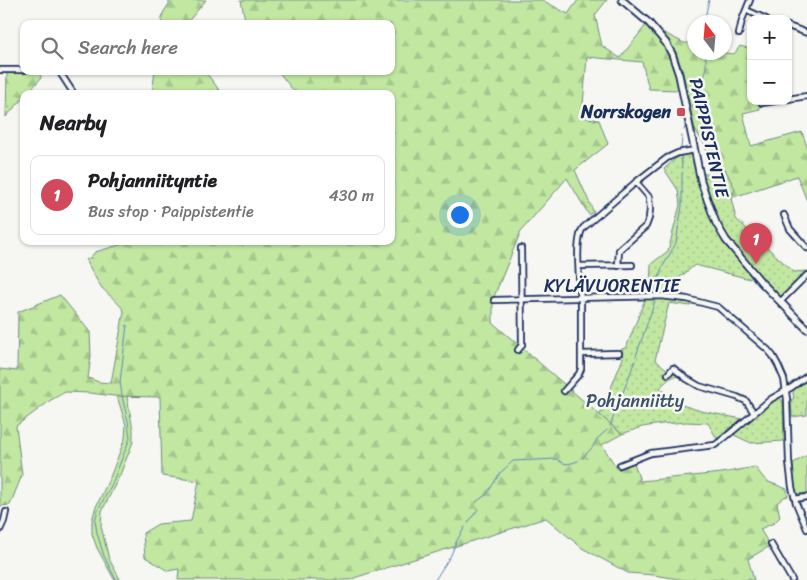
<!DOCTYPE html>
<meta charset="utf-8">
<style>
:root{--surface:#fff;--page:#f2f2f2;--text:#202124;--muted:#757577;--line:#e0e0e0;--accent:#d1495b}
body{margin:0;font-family:Sriracha,sans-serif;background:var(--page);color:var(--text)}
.controls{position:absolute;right:15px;top:15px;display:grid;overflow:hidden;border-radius:10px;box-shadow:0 1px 4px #0004}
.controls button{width:45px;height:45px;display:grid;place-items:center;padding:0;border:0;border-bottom:1px solid var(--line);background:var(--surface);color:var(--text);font:25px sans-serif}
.compass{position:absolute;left:687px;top:15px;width:45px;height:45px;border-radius:50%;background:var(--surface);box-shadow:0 1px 4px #0004;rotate:344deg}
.you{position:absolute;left:459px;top:214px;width:18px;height:18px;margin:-12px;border:4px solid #fff;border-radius:50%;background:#1a73e8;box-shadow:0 0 0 8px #1a73e833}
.badge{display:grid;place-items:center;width:32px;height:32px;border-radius:50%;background:var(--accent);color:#fff;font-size:16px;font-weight:700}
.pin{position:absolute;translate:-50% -41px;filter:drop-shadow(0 1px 2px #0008)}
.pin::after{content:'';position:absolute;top:26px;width:18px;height:15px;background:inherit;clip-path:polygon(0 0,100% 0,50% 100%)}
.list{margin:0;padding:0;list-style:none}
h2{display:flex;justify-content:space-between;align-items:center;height:65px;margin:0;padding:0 20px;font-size:21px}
h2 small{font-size:16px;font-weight:400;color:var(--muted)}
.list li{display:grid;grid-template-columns:32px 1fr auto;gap:15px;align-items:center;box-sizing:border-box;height:80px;margin:0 10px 10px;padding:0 10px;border:1px solid var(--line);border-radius:10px}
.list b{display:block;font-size:19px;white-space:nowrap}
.list p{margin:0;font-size:16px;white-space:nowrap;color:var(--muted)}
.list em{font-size:16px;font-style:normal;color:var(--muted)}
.icon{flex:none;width:28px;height:28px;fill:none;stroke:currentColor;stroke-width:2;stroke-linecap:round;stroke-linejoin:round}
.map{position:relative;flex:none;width:807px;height:580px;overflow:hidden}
.search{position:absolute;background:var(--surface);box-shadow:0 1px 4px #0004;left:20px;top:20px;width:375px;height:55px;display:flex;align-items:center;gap:12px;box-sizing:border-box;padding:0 18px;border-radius:10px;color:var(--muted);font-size:19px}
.panel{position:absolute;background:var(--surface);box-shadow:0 1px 4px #0004;left:20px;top:90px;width:375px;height:155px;border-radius:10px}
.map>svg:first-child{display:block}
.grass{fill:#c1e7a1;stroke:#6e8b80}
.forest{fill:url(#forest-firs);stroke:#6e8b80}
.park{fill:url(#park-dots);stroke:#6e8b80}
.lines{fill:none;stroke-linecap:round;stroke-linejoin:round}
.stream{stroke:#5e87b1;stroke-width:1}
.minor-casing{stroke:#1b2f5e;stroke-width:8}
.tertiary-casing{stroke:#1b2f5e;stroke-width:9}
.minor{stroke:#f6f6f2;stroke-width:4.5}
.tertiary{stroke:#f6f6f2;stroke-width:5.5}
.poi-dot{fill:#d1495b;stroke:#f6f6f2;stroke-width:2}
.labels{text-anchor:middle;stroke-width:5;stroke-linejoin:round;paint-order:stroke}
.poi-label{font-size:18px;font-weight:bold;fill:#1b2f5e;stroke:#f6f6f2;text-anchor:end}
.street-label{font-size:18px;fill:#1b2f5e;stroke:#f6f6f2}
.park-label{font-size:18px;fill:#3c546b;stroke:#f6f6f2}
</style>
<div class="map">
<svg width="807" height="580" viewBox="0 0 807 580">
<defs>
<pattern id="forest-firs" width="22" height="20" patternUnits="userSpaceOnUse" patternTransform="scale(1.25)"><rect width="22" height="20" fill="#c1e7a1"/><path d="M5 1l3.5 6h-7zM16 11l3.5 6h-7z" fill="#a5c68d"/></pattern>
<pattern id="park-dots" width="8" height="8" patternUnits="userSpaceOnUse" patternTransform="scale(1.25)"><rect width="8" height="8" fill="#c1e7a1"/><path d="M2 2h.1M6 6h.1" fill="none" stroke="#a5c68d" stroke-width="1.8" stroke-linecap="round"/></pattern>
</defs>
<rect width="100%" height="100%" fill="#f6f6f2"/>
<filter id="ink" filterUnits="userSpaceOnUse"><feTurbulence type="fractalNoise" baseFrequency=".02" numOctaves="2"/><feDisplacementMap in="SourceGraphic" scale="10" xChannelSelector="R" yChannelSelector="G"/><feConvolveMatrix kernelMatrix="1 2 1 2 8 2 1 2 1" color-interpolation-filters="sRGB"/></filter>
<g filter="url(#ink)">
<!-- grass -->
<path class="grass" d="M117 396H127L133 430V442L120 475 102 511 101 526 109 559 120 579H114L97 548 92 534V521L95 509 111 475 125 438 126 425Z
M807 455V493L796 494 794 486 793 463 801 459Z"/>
<!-- forest -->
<path class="forest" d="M169 0H206L186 24H161L163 13 169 4Z
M241 0H542L568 14 578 0H607L595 15 602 46 620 58 647 24 664 44 670 55 679 90 649 89 642 62 587 57 582 117 599 120 608 144 575 170 594 213H592L589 215 567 178 521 231 493 299V323L622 434 602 445 618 470 634 463 640 481 722 473 755 467 766 481 787 489 788 496 784 497 777 503 780 517 774 523 760 529 770 546 748 559 754 580H722L709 579 708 580H685L654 575 628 573 582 548 546 518 357 577 350 580H178L179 569 168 571 145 557 143 533 158 524 191 521 199 481 162 476 160 397 114 396 90 393 65 392 51 400 16 426 22 475 10 505 0 506V369L17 371 18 312 60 295 90 332 91 356 88 378 99 382 111 383 124 311C122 306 108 294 102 288 96 280 91 269 86 260L91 257 95 252 133 241H391V94H296L278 71H391V24H246Z
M660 31 684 43H694V52H716L734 54 740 46 751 49V74L749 75V98H751V101H759L760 109 743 113 751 146 802 132 807 147V201L797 176 731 198 724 169 712 175 705 145 695 130 683 73 676 52Z
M155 71H205L219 90 214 94H152Z
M7 73H40L41 78 27 94H24V97L6 117Z"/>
<!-- park -->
<path class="park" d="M695 150 700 173 712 175 725 169 735 189 731 198 736 219 794 272 807 271V275L781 301 754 273 750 279 695 265 679 278C680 289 681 298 693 301L690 306 669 303 655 360 668 370 678 368 679 370 682 373V378C672 373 666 382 660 388L682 405 701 411 742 419 717 439 708 423 686 422 662 424 642 427 622 434 600 415 623 358 622 349 626 348 644 302 650 293 651 264 668 251 680 205 678 190 664 169 684 151Z
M807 379V415L792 417 791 400 794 398C790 387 799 385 807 379Z
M779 398 783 401 784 441 751 443 734 435 772 400Z"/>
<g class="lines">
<!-- stream -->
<path class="stream" d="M704 22 709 0
M693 109C695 100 699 93 702 85 706 74 707 64 705 52
M684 130 686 123
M681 150 682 136
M681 155 682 168
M659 278 662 268 676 243 682 206V173
M655 292 657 284
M636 356 655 301
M610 426 635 361
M582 458 592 448 597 439 607 430
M476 503V502L487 494 500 473 513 461 557 459C565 466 569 464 578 461
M468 523 478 509V508
M116 580 104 556 97 533 95 520 98 510 112 484 130 438 128 421 123 401 120 382 127 325
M435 580 451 555 457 540 465 527"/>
<defs>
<path id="minor" d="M746 10 766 19
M788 26 807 33
M739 34 742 20 750 0
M0 70H24
M59 71 74 94
M788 99 807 96
M762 103 775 101
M784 215 790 229 807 248
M579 266 632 265
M618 266 619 250 646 226 649 218 650 209 649 197 636 182
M494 300 661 296 687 299 718 307 768 350 773 356 778 365 784 379 787 399 789 462 792 487 796 503 807 529
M781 301 807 275
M518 350 522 345 521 248
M581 354 619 353
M668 374 673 368 687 379 699 386 737 397 746 401 754 413
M564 391 579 374 581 369C581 347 581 324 581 302 580 285 574 241 583 228L636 182 667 158 678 153 695 150
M620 465 651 453 715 445 722 440 771 399 792 387 807 376
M795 499 807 497
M0 530 4 521 6 512
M771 544 792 580"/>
<path id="tertiary" d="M622 0 649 23 666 43 672 54 679 75 701 181 707 199 716 223 726 240 761 282 807 329"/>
</defs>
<!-- minor casing -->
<use href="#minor" class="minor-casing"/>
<!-- tertiary casing -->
<use href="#tertiary" class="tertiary-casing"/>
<!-- minor -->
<use href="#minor" class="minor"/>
<!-- tertiary -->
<use href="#tertiary" class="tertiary"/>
</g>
</g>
<!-- markers -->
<rect class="poi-dot" x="676" y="107" width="10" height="10" rx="2.5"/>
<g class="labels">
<!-- poi labels -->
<g class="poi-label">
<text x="671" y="118">Norrskogen</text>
</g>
<!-- street labels -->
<g class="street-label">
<text transform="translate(709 138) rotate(77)" y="6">PAIPPISTENTIE</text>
<text x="612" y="292">KYLÄVUORENTIE</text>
</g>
<!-- park labels -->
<g class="park-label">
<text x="635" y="407">Pohjanniitty</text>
</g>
</g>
</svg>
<div class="controls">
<button>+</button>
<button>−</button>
</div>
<svg class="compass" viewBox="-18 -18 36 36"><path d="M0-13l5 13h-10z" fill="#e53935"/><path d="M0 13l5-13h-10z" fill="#757577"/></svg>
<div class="you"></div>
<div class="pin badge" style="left:756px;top:264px">1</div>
<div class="search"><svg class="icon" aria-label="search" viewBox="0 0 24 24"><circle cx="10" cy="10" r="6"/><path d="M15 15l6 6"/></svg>Search here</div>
<section class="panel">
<h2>Nearby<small></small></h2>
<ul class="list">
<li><span class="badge">1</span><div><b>Pohjanniityntie</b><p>Bus stop · Paippistentie</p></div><em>430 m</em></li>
</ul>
</section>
</div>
